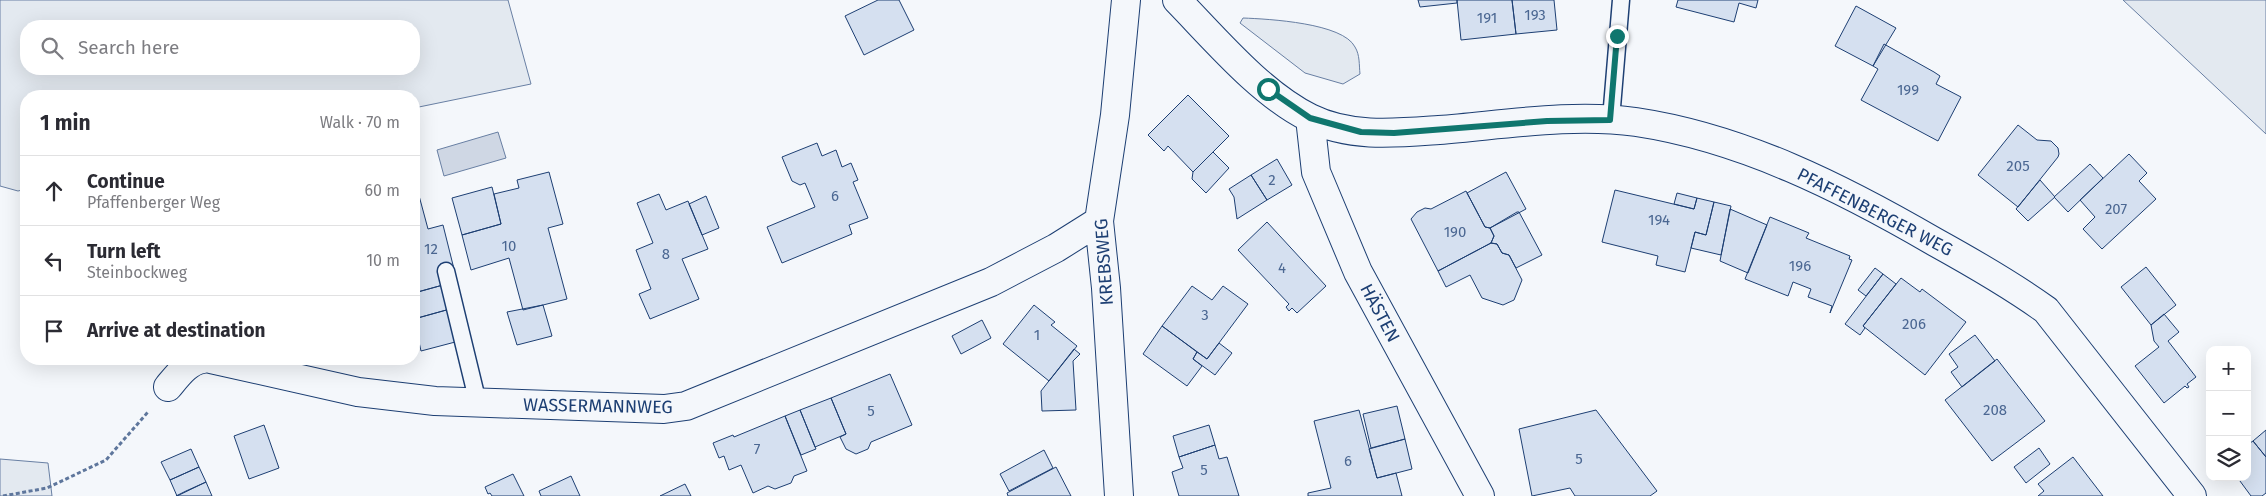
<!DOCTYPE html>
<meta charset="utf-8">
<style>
:root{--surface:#fff;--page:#f2f2f3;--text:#2b2b33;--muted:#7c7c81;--line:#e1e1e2}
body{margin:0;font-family:"Fira Sans",sans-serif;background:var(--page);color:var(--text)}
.controls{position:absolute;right:15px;bottom:15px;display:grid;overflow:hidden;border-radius:10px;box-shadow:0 5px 20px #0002}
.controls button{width:45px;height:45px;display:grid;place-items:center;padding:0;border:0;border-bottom:1px solid var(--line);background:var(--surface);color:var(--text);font:25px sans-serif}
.stop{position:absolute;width:15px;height:15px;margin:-11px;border:4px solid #0f766e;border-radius:50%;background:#fff}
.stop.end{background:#0f766e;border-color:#fff;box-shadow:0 1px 5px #0008}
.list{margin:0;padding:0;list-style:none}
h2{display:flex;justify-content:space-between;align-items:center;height:65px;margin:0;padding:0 20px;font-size:21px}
h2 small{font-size:16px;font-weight:400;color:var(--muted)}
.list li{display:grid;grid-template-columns:32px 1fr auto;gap:15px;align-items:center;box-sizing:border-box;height:70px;padding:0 20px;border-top:1px solid var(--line)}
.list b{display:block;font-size:19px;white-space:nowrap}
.list p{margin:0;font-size:16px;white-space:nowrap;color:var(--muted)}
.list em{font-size:16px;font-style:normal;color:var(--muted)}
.icon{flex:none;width:28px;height:28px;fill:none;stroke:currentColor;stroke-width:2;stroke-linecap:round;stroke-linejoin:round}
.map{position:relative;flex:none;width:2266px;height:496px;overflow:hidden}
.search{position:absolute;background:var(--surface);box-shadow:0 5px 20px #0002;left:20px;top:20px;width:400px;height:55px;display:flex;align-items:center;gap:12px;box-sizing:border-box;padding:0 18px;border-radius:20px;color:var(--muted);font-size:19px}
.panel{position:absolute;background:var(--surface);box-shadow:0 5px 20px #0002;left:20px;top:90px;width:400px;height:275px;border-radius:20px}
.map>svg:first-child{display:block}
.green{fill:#e3e9f0;stroke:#687fa3;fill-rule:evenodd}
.water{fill:#cfd7e4;stroke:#687fa3}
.building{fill:#d5e0f0;stroke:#1d3f73}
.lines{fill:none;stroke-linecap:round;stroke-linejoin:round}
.lane-casing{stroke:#1d3f73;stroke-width:19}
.street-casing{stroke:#1d3f73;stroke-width:30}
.path{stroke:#5e769c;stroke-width:3;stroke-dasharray:4 2.5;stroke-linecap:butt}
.lane{stroke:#f4f7fb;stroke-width:16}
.street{stroke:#f4f7fb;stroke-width:28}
.route{stroke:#0f766e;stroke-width:6}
.labels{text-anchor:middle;stroke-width:4;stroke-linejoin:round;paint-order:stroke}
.number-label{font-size:15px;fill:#4b6792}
.street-label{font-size:18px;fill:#1d3f73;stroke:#f4f7fb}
</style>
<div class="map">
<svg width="2266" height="496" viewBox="0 0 2266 496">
<rect width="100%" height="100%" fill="#f4f7fb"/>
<!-- green -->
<path class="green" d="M0 0H508L531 84 414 108V96H26V189L18 191 0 186ZM414 26V69H26V26Z
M2123 0H2266V134Z
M1243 18C1269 19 1343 23 1355 47 1360 55 1359 65 1360 74L1343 84 1305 73 1240 23Z
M0 459 48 463 52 496H0Z"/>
<!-- water -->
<path class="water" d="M498 132 506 158 444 176 437 150Z"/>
<!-- building -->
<path class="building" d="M878 0H899L914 30 864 55 845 16Z
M1418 0H1457V3L1420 7Z
M1457 0H1512L1516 34 1461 40Z
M1512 0H1554L1557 30 1516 34Z
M1678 0H1758L1756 8 1739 3 1734 22 1676 7Z
M1856 6 1896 28 1873 66 1835 46Z
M1884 44 1934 72 1940 76 1936 84 1961 97 1938 141 1861 100 1878 69 1873 66Z
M1188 95 1229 136 1193 172 1168 146 1164 151 1148 135Z
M2018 125 2037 140 2051 141 2058 148 2059 154 2058 157 2018 207 1978 175Z
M817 143 822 156 836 150 842 167 851 163 858 180 853 182 868 218 849 225 852 234 782 263 767 227 815 207 805 183 800 185 792 181 782 157Z
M1213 152 1229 168 1206 193 1192 179 1193 172Z
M2129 154 2147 173 2139 181 2156 199 2102 249 2083 229 2095 217 2080 200Z
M1277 159 1292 185 1267 200 1251 175Z
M2090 164 2103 178 2068 212 2054 197Z
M549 172 563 224 548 228 567 299 523 310 509 258 471 270 462 235 501 224 494 194 519 188 517 180Z
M1506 172 1526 209 1490 228 1485 227 1467 193Z
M1251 175 1267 200 1237 219 1234 197 1229 189Z
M414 177 428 229 443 225 454 269 440 273 443 285 414 293Z
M2040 180 2055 197 2028 221 2016 209Z
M492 187 501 224 462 235 452 198Z
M1615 190 1694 209 1697 198 1714 202 1706 235 1695 232 1685 272 1656 265 1658 256 1602 242Z
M1466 191 1485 227 1490 228 1494 236 1491 243 1438 271 1411 219 1417 212 1425 208 1431 209Z
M1677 193 1697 198 1694 209 1674 204Z
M659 194 666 210 688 201 708 249 682 259 699 299 650 319 639 294 651 289 636 250 653 243 637 203Z
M706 196 719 228 702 235 689 204Z
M1714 202 1731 206 1721 255 1691 248 1695 232 1706 235Z
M1730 209 1767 225 1748 273 1720 261Z
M1517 212H1519L1542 255 1516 268 1509 255 1502 253 1497 244 1491 243 1494 236 1490 228Z
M1770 217 1809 233 1806 238 1850 256 1849 259 1852 260 1830 313 1832 306 1808 297 1811 289 1793 282 1788 296 1745 279Z
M1267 222 1326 286 1297 313 1292 308 1289 311 1286 307 1289 304 1238 250Z
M1491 243 1497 244 1502 253 1509 255 1522 280 1514 300 1503 305 1482 298 1470 275 1446 287 1438 271Z
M2146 267 2176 305 2151 325 2121 287Z
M1875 268 1883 274 1866 296 1858 290Z
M1883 274 1896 284 1863 326 1865 328 1860 335 1845 324Z
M1901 278 1920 292 1922 289 1966 322 1925 375 1863 326Z
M443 285 450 309 414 319V293Z
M1192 286 1212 300 1223 286 1248 304 1207 359 1162 326Z
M543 305 552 336 517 345 507 312Z
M1034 305 1055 322 1051 325 1077 346 1049 381 1003 344Z
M450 309 459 341 421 351 414 319Z
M2164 314 2179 332 2168 341 2196 377 2187 384 2189 387 2187 388 2185 386 2164 403 2135 366 2159 347 2154 341 2151 325Z
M982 320 991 338 961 354 952 336Z
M1162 326 1197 352 1193 359 1202 366 1187 386 1143 354Z
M1975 335 1995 361 1962 387 1951 372 1958 367 1949 354Z
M1219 343 1232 353 1215 375 1193 359 1197 352 1207 359Z
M1074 349 1080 354 1073 361 1076 410 1042 411 1041 391Z
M1997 359 2045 421 1992 461 1945 400Z
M890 374 912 425 871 442 868 449 856 454 846 449 840 437 846 434 831 398Z
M831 398 846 434 815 447 800 410Z
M1397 406 1405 439 1371 448 1363 414Z
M800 410 816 449 801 455 785 416Z
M1359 410 1377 478 1396 473 1402 496H1308V493L1331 488 1314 421Z
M1596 410 1657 491 1650 496H1575L1570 488 1532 496 1519 429Z
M785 416 807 471 794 476 791 483 775 489 768 486 753 493 741 465 729 470 724 456 719 458 713 443 733 435 734 437Z
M264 425 279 468 249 479 234 436Z
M1209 425 1215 445 1179 457 1173 436Z
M2266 430V457L2253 441Z
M1405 439 1412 469 1377 478 1369 449Z
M2253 441 2266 457V493L2262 496H2251L2237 477H2247V445Z
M1215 445 1219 459 1227 457 1239 496H1179L1172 472 1183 468 1179 457Z
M2039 448 2050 464 2026 483 2014 467Z
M191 449 199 467 170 480 161 462Z
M1044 450 1053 468 1009 491 1000 474Z
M2073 457 2103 496H2038L2044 491 2038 484Z
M199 467 206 482 177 496 170 480Z
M1056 467 1071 496H1008L1007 493Z
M513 474 524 496H492L490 493 488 494 485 487Z
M571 476 580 496H541L539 491Z
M206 482 212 496H176L186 491Z
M685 484 691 496H660Z"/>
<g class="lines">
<defs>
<path id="lane" d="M1611 119 1621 0
M446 271 478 403"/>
<path id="street" d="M1177 0C1215 39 1261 94 1310 118 1350 138 1397 133 1439 130 1503 125 1572 113 1636 122 1743 138 1842 188 1935 242 1973 263 2010 284 2046 310L2192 496
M1310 118 1316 172 1358 272 1480 496
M211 359 358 392 435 401 664 409 686 406 991 282 1056 248 1099 221
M168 387C178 375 188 361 203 359
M1119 496 1106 288 1099 221 1115 115 1126 0"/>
</defs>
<!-- lane casing -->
<use href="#lane" class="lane-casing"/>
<!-- street casing -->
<use href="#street" class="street-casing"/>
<!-- path -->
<path class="path" d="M3 496 47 488 106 460 148 412"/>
<!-- lane -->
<use href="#lane" class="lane"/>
<!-- street -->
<use href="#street" class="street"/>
</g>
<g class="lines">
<!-- route -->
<path class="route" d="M1268 89 1310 118 1361 132 1394 133 1547 121 1610 120 1617 36"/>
</g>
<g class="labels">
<!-- number labels -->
<g class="number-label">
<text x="1535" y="20">193</text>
<text x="1487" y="23">191</text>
<text x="1908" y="95">199</text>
<text x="2018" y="171">205</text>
<text x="1272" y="185">2</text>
<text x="835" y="201">6</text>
<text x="2116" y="214">207</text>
<text x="1659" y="225">194</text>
<text x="1455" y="237">190</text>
<text x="509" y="251">10</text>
<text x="431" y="254">12</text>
<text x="666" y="259">8</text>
<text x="1800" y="271">196</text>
<text x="1282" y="273">4</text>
<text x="1205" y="320">3</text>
<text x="1914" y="329">206</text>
<text x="1037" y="340">1</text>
<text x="1995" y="415">208</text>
<text x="871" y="416">5</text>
<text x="757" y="454">7</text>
<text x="1579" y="464">5</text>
<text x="1348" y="466">6</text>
<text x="1204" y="475">5</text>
</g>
<!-- street labels -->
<g class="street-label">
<text transform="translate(1875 212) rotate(27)" y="6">PFAFFENBERGER WEG</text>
<text transform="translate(1104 262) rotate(-94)" y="6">KREBSWEG</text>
<text transform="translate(1380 313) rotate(62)" y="6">HÄSTEN</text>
<text transform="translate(598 406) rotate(1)" y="6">WASSERMANNWEG</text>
</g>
</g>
</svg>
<div class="controls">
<button>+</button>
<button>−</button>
<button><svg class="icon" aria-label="layers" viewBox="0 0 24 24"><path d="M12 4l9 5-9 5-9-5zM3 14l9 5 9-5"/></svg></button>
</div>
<div class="stop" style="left:1268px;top:89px"></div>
<div class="stop end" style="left:1617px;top:36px"></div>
<div class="search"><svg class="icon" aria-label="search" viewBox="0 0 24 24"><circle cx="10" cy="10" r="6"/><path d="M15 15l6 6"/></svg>Search here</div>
<section class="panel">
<h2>1 min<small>Walk · 70 m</small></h2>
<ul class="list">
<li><svg class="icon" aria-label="ahead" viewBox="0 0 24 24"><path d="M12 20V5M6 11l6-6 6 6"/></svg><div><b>Continue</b><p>Pfaffenberger Weg</p></div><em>60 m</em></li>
<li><svg class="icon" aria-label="left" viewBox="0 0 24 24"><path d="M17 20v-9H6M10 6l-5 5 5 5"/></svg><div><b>Turn left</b><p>Steinbockweg</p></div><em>10 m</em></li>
<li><svg class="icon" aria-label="arrive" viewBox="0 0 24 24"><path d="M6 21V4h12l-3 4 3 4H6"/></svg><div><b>Arrive at destination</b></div></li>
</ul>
</section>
</div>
